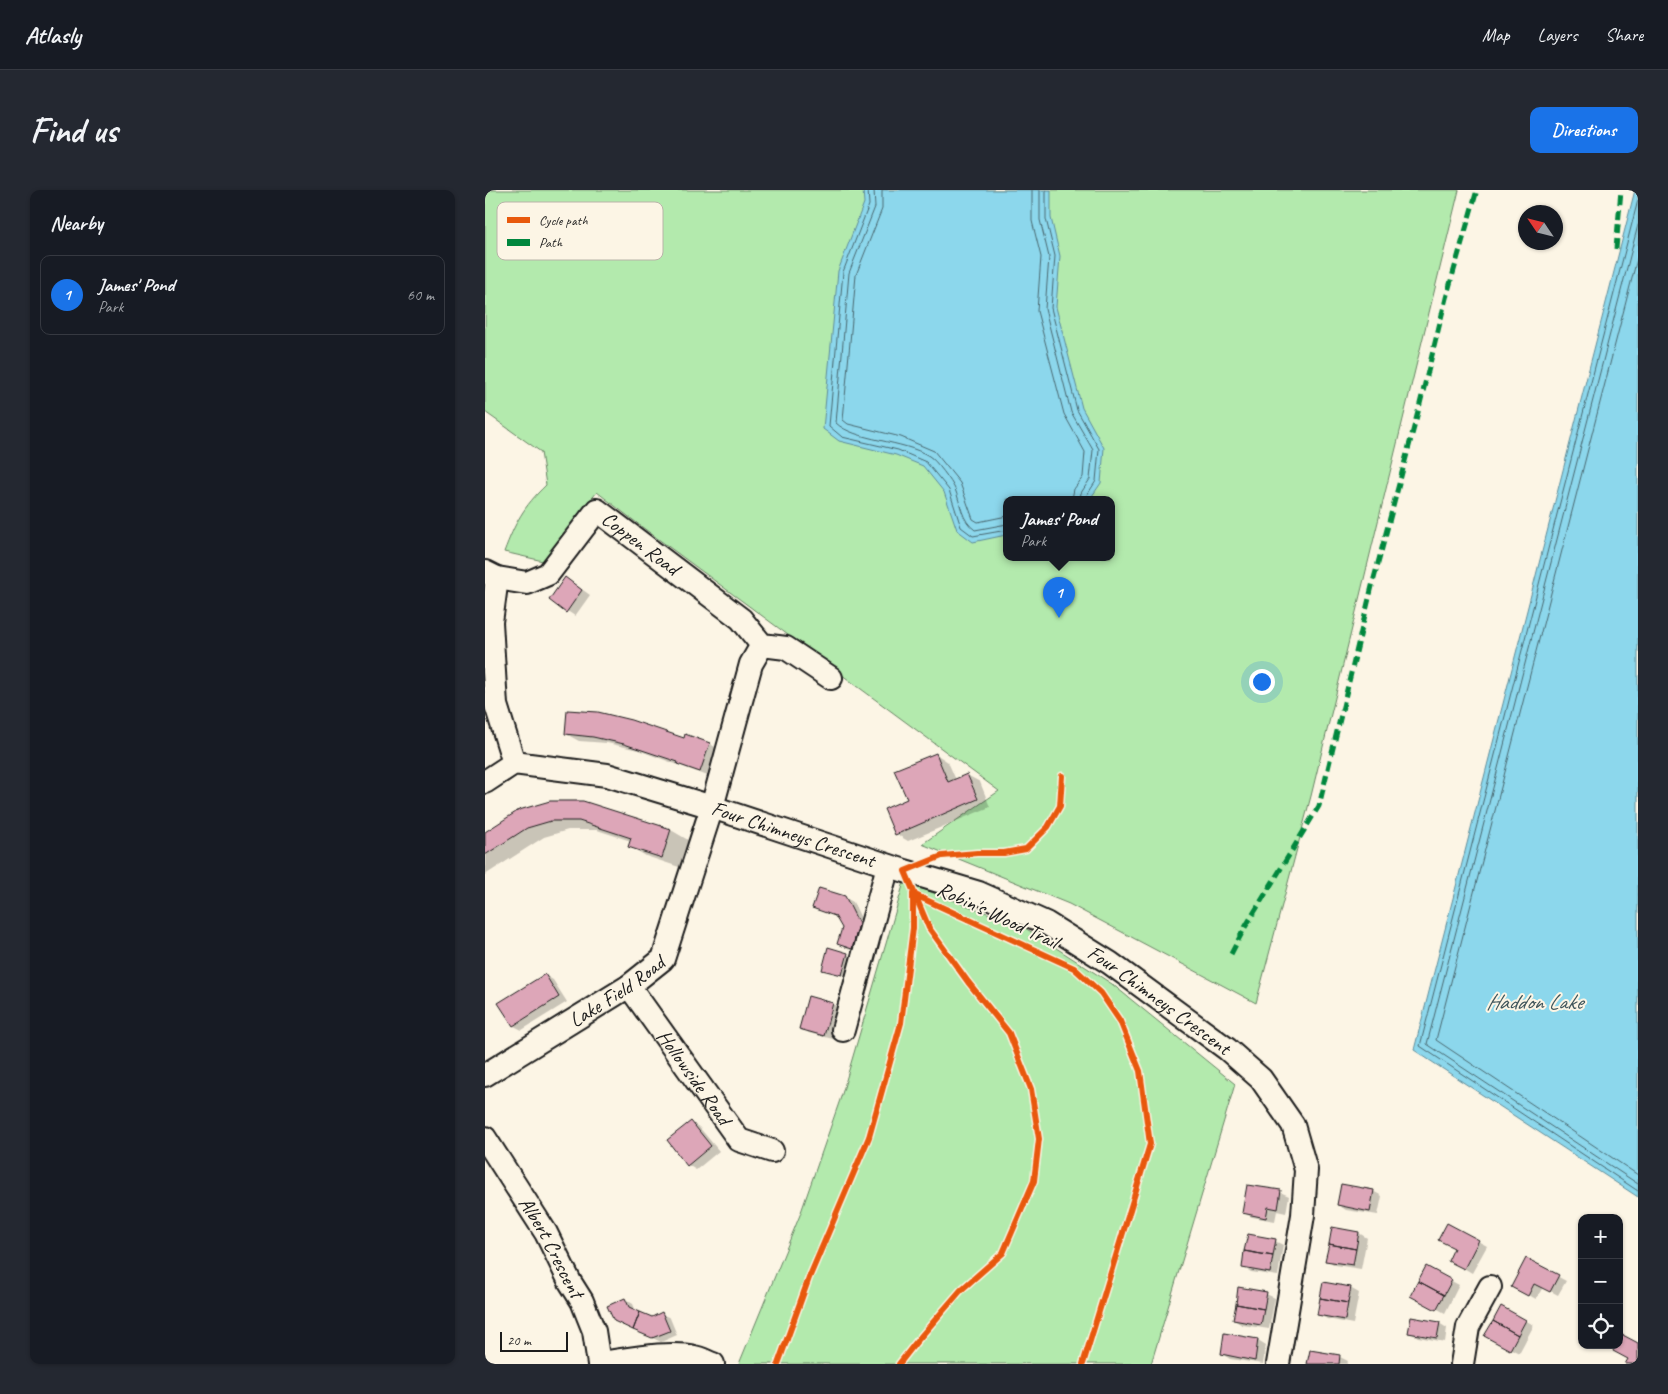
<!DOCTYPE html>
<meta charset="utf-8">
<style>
:root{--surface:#171b24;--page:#242831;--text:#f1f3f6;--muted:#9ea1a6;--line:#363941;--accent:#1a73e8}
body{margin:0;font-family:Caveat,sans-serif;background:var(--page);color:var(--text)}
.controls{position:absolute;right:15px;bottom:15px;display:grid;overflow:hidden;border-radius:10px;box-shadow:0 1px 4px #0004}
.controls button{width:45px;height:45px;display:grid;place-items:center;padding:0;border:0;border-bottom:1px solid var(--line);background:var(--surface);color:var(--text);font:25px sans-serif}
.compass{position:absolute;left:1033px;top:15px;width:45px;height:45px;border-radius:50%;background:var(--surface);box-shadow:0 1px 4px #0004;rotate:305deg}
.scale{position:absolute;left:15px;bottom:12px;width:68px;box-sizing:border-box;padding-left:5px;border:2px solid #1c1c1c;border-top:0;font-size:14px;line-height:18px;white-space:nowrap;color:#1c1c1c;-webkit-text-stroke:4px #fcf5e5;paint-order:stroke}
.you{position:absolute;left:776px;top:491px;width:18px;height:18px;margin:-12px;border:4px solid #fff;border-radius:50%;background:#1a73e8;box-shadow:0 0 0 8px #1a73e833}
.badge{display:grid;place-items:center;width:32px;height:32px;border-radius:50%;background:var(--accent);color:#fff;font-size:16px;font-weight:700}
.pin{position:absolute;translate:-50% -41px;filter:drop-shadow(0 1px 2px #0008)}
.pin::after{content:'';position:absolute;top:26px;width:18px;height:15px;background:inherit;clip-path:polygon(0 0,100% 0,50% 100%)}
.popup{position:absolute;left:518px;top:306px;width:112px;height:65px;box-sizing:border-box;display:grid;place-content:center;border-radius:10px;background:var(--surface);filter:drop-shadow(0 1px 4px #0005);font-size:16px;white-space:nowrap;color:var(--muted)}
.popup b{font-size:19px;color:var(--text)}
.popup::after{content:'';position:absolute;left:50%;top:100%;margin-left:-10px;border:10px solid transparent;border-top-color:var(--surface)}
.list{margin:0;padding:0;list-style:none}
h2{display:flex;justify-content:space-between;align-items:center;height:65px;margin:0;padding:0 20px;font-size:21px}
h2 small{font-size:16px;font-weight:400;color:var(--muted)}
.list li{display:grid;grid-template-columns:32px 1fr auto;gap:15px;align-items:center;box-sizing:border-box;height:80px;margin:0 10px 10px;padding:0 10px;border:1px solid var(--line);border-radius:10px}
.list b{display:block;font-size:19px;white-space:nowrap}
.list p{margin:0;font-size:16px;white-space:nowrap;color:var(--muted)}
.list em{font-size:16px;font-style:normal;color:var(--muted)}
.icon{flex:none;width:28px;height:28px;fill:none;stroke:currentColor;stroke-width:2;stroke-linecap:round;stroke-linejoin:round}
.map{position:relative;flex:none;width:1153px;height:1174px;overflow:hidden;border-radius:10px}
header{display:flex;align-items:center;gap:30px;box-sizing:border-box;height:70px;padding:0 25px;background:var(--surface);border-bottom:1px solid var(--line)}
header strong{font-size:24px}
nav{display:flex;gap:28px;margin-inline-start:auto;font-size:18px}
.intro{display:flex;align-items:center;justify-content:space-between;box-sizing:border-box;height:120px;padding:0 30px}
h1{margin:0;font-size:35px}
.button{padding:12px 22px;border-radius:10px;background:var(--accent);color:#fff;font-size:18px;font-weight:700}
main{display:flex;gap:30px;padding:0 30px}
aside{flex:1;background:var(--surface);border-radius:10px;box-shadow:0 1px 4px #0004}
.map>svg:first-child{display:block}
.green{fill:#b3eaad;stroke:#688364;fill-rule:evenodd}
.water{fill:#8cd7ec;stroke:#5f8c99}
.shadow{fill:#0003}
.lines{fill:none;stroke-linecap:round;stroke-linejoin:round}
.shore{stroke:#49676f;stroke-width:1}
.building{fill:#dda6b8;stroke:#1c1c1c}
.street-casing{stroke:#1c1c1c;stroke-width:26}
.street{stroke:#fcf5e5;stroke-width:22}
.quiet{stroke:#00873e;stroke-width:5;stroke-dasharray:10 5;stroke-linecap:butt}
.cycleway-casing{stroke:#fcf5e5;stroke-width:9}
.cycleway{stroke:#e8590c;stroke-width:6}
.labels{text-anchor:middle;stroke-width:4;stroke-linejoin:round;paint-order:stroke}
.street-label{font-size:21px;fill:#1c1c1c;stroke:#fcf5e5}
.water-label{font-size:22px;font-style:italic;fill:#3e545a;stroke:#fcf5e5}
.key{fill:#fcf5e5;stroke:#b9b4a9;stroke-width:1}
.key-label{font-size:14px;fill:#1c1c1c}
</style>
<header>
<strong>Atlasly</strong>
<nav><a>Map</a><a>Layers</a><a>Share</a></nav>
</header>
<div class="intro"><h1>Find us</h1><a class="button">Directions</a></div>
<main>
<aside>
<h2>Nearby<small></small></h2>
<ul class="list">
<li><span class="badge">1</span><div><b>James' Pond</b><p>Park</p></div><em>60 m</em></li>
</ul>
</aside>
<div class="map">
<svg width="1153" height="1174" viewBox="0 0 1153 1174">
<rect width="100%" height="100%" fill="#fcf5e5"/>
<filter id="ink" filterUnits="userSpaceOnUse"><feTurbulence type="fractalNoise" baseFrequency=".02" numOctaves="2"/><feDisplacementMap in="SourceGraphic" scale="10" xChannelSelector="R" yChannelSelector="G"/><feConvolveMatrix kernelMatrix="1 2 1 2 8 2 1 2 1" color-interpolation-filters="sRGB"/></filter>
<g filter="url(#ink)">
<!-- green -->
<path class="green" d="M0 0H974L826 606 771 813 584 714 437 654 514 601 157 337 112 302 58 371 19 362C30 333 38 317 61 295L56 262 0 222ZM522 309H626V367H522Z
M419 692 537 736 627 794 750 894 666 1174H254L315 1025 357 904Z"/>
<!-- water -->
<path class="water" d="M378 0H566V28L575 66 571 117 597 218 619 258 616 293 605 309H522L521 345 488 352 472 340 459 302 438 276 411 265 354 251 338 239 353 81 379 13Z
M1150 0H1153V1007L929 860Z"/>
<!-- shadow -->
<path class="shadow" d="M88 393 105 405 90 426 65 410Z
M81 544 199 550 201 545 225 554 237 561 228 588 153 560 122 553 94 551Z
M451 564 463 572 471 590 482 585 495 592 505 617 423 651 411 644 423 610Z
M98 612 186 640 203 650 194 677 161 666 144 656 146 651 112 640H83L59 647 0 685V643Z
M359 707 368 712 382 740 376 762 362 759 354 754 358 738 352 727 329 717Z
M344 759 366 766 361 786 342 781Z
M60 785 68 790 82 812 37 840 29 836 15 814Z
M324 807 348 814 356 819 348 849 324 843 316 838Z
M206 933 214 937 234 961 211 980 203 975Z
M888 1001 897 1006 893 1025 861 1020 853 1015Z
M795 1002 804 1006 801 1023 792 1021 790 1031 767 1027 759 1023Z
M963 1035 1002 1056 987 1083 965 1070 971 1058Z
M848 1038 874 1043 882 1048 876 1079 850 1075 842 1070Z
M790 1051 798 1055 793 1086 766 1082 758 1077Z
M1042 1070 1081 1091 1073 1105 1058 1097 1051 1109 1027 1096Z
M942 1078 974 1095 960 1123 927 1105Z
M865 1098 874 1103 868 1134 842 1129 833 1124Z
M781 1104 790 1108 784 1139 757 1135 749 1130Z
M140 1109 148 1114 151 1121 166 1128 177 1124 185 1128 192 1145 176 1152 130 1130Z
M1016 1118 1049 1135 1034 1163 1001 1146Z
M954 1133 962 1138 960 1152 933 1147 925 1143Z
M773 1150 781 1155 778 1174 745 1169 737 1164Z
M855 1167 863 1171 862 1174H823Z"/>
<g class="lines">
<!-- shore -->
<path class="shore" d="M383 0 384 15 358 82 344 236 357 247 413 260 441 272 464 300 476 337 488 346 522 340
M389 0 390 17 364 83 351 233C370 251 418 250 444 266 451 270 467 292 470 299 476 314 476 330 490 340L522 334
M397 0V19L371 85 358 230 363 234 416 247 449 261 475 293 488 329 493 332 522 326
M547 0V31L556 67 552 121 579 224 600 262 598 287 589 299 587 309
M555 0V30L564 67 560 119 586 222 608 260 605 289 596 303 595 309
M561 0V29L570 66 566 118 592 220 614 259 611 291 602 305 601 309
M1153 10 935 856 1153 1001
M1153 35 942 854 1153 994
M1153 65 951 850 1153 985"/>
</g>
<!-- building -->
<path class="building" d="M80 387 97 400 81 423 64 410Z
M82 520 113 522 146 530 199 548 200 544 225 553 215 582 192 574 193 572 139 554 108 547 80 544Z
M451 563 463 592 482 584 493 609 410 645 399 619 422 609 409 580Z
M65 611H98L186 639 177 668 143 657 146 648 94 631H66L42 638 0 665V642L34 620Z
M334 698 360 706 374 734 367 759 352 754 357 738 350 726 327 718Z
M343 757 363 763 357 785 337 780Z
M60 784 74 807 28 836 13 813Z
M323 806 348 813 339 846 314 839Z
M206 931 226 956 202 976 182 950Z
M856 994 889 1000 885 1022 852 1015Z
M762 995 796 1000 793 1019 783 1017 781 1028 757 1023Z
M962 1033 994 1050 979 1079 963 1071 969 1058 953 1050Z
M847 1037 874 1042 871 1059 844 1054Z
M763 1044 791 1049 788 1066 759 1061Z
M844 1054 871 1059 868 1075 840 1071Z
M759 1061 788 1066 785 1083 757 1078Z
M1041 1068 1074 1085 1065 1102 1049 1094 1043 1106 1026 1097Z
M941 1076 967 1090 959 1105 933 1091Z
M933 1091 959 1105 951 1120 925 1106Z
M838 1092 866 1097 863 1113 835 1108Z
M753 1097 782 1102 779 1119 751 1114Z
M140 1108 144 1117 155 1122 148 1140 129 1131 122 1116Z
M835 1108 863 1113 860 1130 832 1125Z
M751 1114 779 1119 776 1135 748 1130Z
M1016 1116 1041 1130 1033 1145 1008 1131Z
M155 1122 167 1127 177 1122 185 1141 167 1148 148 1140Z
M926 1127 955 1132 952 1148 923 1143Z
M1008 1131 1033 1145 1025 1160 999 1146Z
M739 1143 773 1149 770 1171 736 1164Z
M1136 1144 1153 1153V1174H1140L1143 1169 1128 1161 1130 1155H1134Z
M825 1160 855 1165 854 1174H822Z"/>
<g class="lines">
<defs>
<g id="street">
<path id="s1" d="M0 382 12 388 42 393 63 384 112 320 256 429 277 455 301 458 346 488"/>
<path d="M12 388 6 432 11 515 29 573"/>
<path id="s2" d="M0 592 29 573 122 585 227 617 420 681 494 703 561 733 625 773 742 859 776 889 808 935 821 980 818 1025 793 1174"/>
<path id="s3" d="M144 796 254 950 287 961"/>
<path d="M358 840 403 676"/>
<path id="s4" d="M0 885 144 796 178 769 227 617 266 474 277 455"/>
<path id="s5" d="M0 948 61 1043 85 1092 97 1111 109 1141 114 1174"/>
<path d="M114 1173C140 1170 184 1161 209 1167 216 1168 222 1172 228 1174"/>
<path d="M977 1174 983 1137 1005 1097"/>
</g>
</defs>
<!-- street casing -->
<use href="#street" class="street-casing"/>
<!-- street -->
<use href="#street" class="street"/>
<!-- quiet -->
<path class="quiet" d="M1131 59 1136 0
M746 764 759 739 834 616 887 396 933 222 961 108 992 0"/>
<defs>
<path id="cycleway" d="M293 1174 324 1088 384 947 416 833 428 738V704L589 778 616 803 635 831 655 881 665 954 598 1174
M414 1174 432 1151 476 1100 518 1063 549 991 554 949 546 899 524 843 483 792 444 738 420 681 457 666 492 663H519L541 659 563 637 575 616 577 586"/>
</defs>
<!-- cycleway casing -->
<use href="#cycleway" class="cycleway-casing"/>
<!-- cycleway -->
<use href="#cycleway" class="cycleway"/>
</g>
</g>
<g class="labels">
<!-- street labels -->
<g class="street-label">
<text dy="7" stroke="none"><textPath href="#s1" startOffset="202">Coppen Road</textPath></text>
<text dy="7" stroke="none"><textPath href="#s2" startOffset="324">Four Chimneys Crescent</textPath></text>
<text transform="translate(513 725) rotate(25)" y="7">Robin's Wood Trail</text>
<text dy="7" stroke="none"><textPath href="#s4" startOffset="156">Lake Field Road</textPath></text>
<text dy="7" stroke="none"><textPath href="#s2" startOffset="729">Four Chimneys Crescent</textPath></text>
<text dy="7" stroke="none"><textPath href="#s3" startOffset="112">Hollowside Road</textPath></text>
<text dy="7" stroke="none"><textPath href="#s5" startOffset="128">Albert Crescent</textPath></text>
</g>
<!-- water labels -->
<g class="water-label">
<text x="1049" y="819">Haddon Lake</text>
</g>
</g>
<!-- legend -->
<rect x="12" y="12" width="166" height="58" rx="8" class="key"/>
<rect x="22" y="27" width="23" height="6" fill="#e8590c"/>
<rect x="22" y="49" width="23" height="7" fill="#00873e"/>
<g class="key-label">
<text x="54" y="35">Cycle path</text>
<text x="54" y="57">Path</text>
</g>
</svg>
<div class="controls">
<button>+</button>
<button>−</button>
<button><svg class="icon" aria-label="locate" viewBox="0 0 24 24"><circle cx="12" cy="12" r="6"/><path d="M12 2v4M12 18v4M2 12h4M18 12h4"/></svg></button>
</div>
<svg class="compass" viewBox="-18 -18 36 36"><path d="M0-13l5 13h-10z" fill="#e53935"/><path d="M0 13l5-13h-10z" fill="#9ea1a6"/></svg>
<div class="scale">20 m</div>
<div class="you"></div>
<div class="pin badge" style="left:574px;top:428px">1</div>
<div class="popup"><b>James' Pond</b>Park</div>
</div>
</main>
